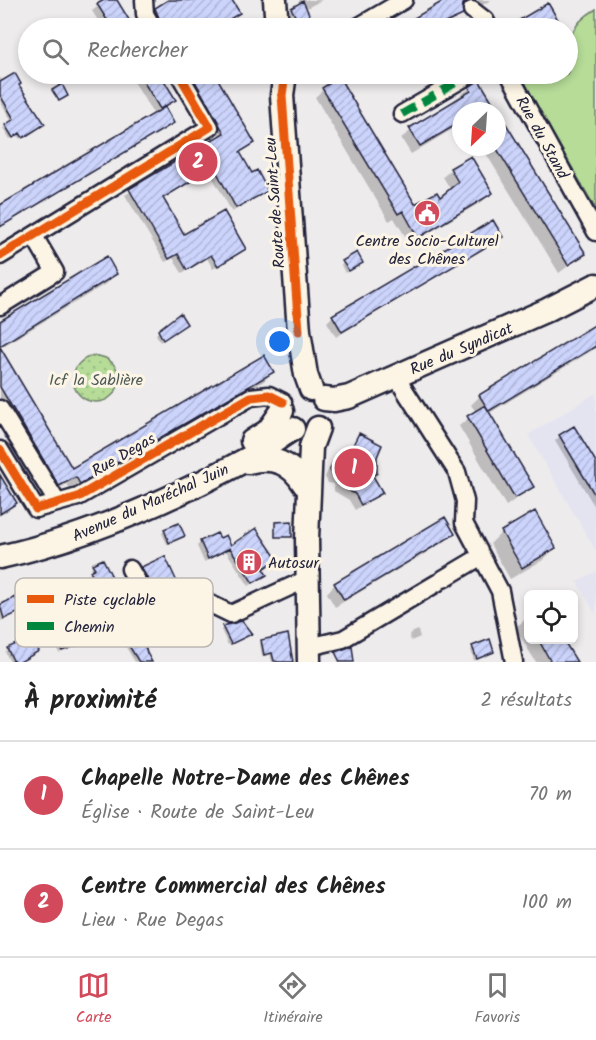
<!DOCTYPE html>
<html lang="fr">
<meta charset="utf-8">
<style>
:root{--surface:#fff;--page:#f6f6f6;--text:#222;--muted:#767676;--line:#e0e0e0;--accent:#d1495b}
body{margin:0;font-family:Kalam,sans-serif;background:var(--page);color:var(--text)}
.controls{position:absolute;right:18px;bottom:18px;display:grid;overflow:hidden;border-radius:9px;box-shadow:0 3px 9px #0003}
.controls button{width:54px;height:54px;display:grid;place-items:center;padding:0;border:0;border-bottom:2px solid var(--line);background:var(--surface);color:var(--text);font:30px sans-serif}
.compass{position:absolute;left:452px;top:102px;width:54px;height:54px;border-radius:50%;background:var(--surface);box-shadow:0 3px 9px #0003;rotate:205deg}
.you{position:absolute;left:280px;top:342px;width:21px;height:21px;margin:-15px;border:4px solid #fff;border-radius:50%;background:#1a73e8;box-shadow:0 0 0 9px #1a73e833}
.badge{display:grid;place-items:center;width:39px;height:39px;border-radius:50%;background:var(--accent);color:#fff;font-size:20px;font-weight:700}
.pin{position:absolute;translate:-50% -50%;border:3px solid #fff;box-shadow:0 2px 6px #0006}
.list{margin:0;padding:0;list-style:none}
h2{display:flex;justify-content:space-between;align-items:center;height:78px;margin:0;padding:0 24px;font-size:26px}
h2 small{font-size:20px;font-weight:400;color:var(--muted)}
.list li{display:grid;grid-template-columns:39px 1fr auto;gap:18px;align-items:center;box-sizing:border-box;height:108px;padding:0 24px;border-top:2px solid var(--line)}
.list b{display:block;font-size:22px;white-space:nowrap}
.list p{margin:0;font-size:20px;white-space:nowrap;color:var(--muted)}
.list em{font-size:20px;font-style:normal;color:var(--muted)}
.icon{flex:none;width:33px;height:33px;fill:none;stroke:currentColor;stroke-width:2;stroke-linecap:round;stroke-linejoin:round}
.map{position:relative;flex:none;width:596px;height:662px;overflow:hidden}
.search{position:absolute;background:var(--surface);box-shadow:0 3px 9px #0003;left:18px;right:18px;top:18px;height:66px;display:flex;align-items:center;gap:15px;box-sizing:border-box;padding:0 21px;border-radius:33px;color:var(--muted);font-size:22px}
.sheet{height:294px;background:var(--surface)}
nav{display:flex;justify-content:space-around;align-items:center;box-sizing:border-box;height:84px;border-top:2px solid var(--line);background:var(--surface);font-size:16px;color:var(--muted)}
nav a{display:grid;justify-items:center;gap:3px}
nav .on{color:var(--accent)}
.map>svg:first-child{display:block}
.built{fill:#e4e4f1}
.park{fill:url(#park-dots);stroke:#6c7f6a;stroke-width:1.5}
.pitch{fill:#b6dc98;stroke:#6c7f6a;stroke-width:1.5}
.shadow{fill:#0003}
.building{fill:url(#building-hatch);stroke:#22223b;stroke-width:1.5}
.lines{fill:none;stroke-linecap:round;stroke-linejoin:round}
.street-casing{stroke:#22223b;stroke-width:21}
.secondary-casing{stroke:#22223b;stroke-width:27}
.street{stroke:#fcf5e5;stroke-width:16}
.secondary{stroke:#fcf5e5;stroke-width:22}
.quiet{stroke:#00873e;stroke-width:8;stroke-dasharray:15 8;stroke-linecap:butt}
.cycleway-casing{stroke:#fcf5e5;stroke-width:13}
.cycleway{stroke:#e8590c;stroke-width:9}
.labels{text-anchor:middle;stroke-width:6;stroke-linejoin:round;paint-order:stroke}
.street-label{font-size:16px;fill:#22223b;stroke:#fcf5e5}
.poi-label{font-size:16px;fill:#22223b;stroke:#fcf5e5}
.park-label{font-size:16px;fill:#4e5a57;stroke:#fcf5e5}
.key{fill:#fcf5e5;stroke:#bbb6b2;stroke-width:1.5}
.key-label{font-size:16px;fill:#22223b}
</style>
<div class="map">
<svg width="596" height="662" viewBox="0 0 596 662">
<defs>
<pattern id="park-dots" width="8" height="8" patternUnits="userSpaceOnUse" patternTransform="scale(1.5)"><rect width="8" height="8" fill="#b6dc98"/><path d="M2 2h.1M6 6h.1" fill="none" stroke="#9cbc84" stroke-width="1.8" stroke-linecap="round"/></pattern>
<pattern id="building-hatch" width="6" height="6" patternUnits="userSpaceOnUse" patternTransform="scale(1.5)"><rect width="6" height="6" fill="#ccd4fc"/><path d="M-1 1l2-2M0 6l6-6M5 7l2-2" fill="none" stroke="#afb6d9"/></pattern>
</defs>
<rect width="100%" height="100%" fill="#eeebec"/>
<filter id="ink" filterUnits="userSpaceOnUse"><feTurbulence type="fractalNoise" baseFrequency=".0167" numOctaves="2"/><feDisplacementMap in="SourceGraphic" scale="12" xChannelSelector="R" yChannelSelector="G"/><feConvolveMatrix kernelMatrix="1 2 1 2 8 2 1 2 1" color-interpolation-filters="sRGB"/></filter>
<g filter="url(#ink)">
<!-- built -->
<path class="built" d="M596 393V551L528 435Z
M596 571V615L577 582Z"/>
<!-- park -->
<path class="park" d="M73 379a23 23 0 1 1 46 0a23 23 0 1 1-46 0Z"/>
<!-- pitch -->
<path class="pitch" d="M596 9V209L535 103 521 74H568C568 42 566 27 596 9Z"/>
<!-- shadow -->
<path class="shadow" d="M99 0H115L132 28H103L92 11 101 4Z
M171 0H231L238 13 215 28H157L151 13Z
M299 0H322L305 9 308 16 295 23 289 11 301 4Z
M454 0H491L473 11 460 8 461 14 444 28 443 25 437 28H400L441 4Z
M547 5 560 26 557 28H509Z
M129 74H159L174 99 164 108 172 123 0 228V207L154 115Z
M182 74H213L253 143 239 153 251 175 267 191 232 212 209 171 161 199 183 236 244 249 213 269 207 258 182 273 173 258 165 262 125 195 220 137Z
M328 74H362L342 85 414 206 440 200 451 190 443 177 451 169 491 193 483 201 410 244 394 218 389 221 315 97 330 84 325 76Z
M0 77 3 82 18 85 40 127 20 139 17 135 10 139 3 128 12 122 0 101Z
M470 88 496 111H461V124L411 154 401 138Z
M497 113 584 254 559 273 482 147H497Z
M501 237 336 337 327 322 333 316Z
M343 262 358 265 345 273 341 265Z
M115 274 107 283 0 348V323Z
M182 326 160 342 156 334 159 331Z
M596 326V348L488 414 532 487 506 506 459 426 476 412 471 405 480 396Z
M0 350 72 470 272 372 264 381 71 491 67 484 50 494 0 410Z
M574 428 596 465V509L555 440Z
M359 435 375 457 372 476 381 492 355 510 349 500 334 491V484L328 483 325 477 332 462 350 449Z
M165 530 183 536 167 544 162 533Z
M502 532 555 548 543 560 510 579 490 544Z
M453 533 444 542 335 607 327 593 335 584Z
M220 540 262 570 261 578 249 586 226 551 204 562 197 546 201 542Z
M93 565 107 582 128 634 114 641 96 602 99 599 88 575 93 571 91 568Z
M142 568 175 585 159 592 157 586 151 589Z
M15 599 20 611 1 621 0 606Z
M528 617V640H561L575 662H536L515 628Z
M223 627 250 634 228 645 221 630Z
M418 630 420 637 411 641 409 634Z
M286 636 292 662H272L270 654 262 656 260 643 262 641Z
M56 638 82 643 59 653 53 641Z
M127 642 149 659 146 662H135L124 644Z
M473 647 493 652 474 661 471 650Z
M8 649 34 653 19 662H10L5 652Z"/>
<!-- building -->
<path class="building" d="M104 0H117L134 28H112L97 4Z
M168 0H232L240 13 215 28H163L155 8Z
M445 0H470L463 4V15L434 28H397Z
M303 1 310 16 298 21 291 8Z
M548 3 563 28H506Z
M15 73 21 84 19 85 45 124 23 138 20 133 13 138 5 125 14 119 0 95V82Z
M139 74H160L176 100 160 109Z
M191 74H215L255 143 240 152 252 173 257 170 268 191 236 208 214 167 163 198 184 234 224 211 246 249 218 266 211 255 187 270 178 254 169 259 129 189 224 133Z
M339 77 415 204 437 192 440 197 458 182 450 168 471 156 493 193 418 238 403 211 398 214 322 88Z
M479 80 586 254 568 265 497 149V111H461V122L420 146 409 128 471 91 469 87Z
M62 84 68 96 59 101 52 90Z
M165 107 174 123 0 227V205Z
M493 220 503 237 342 332 332 315Z
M357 252 363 263 349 271 342 261Z
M107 256 117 274 0 346V321Z
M180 313 187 324 163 340 158 330Z
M596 324V346L489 411 479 395Z
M0 347 72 468 264 355 274 372 80 484 76 477 59 486 0 387Z
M485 405 534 487 515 498 467 416Z
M574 426 596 462V497L559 435Z
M359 433 382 445 377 457V473L373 476 383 493 361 505 355 494 339 485 340 478 334 477 330 470 333 463 338 461V455L353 445Z
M0 475 17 503 0 514Z
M535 511 556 548 522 568 501 531Z
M445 517 455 534 344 600 334 583Z
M292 521V537H275V522Z
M179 523 185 536 169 543 164 529Z
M256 528 277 559 263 569 267 575 253 583 230 548 208 559 200 541 217 533 220 538 226 535 231 545Z
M165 556 178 584 161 591 158 586 153 588 141 567Z
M103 559 113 579 109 581 132 632 117 639 98 599 102 597 90 571 95 568 92 564Z
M15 597 22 611 4 619 0 605Z
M242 621 252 634 231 644 222 626Z
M77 628 83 643 62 651 55 637Z
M141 633 147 653 152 662H139L126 641Z
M288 634 293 662H278L274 661 272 653 264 655 261 640Z
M32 637 39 651 20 662H14L7 648Z
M490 639 494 652 477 659 472 646Z
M538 639H563L577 662H551Z
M352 646 354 662H340L335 652Z"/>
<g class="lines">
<defs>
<path id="street" d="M144 0 145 14 153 28
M472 10 485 20 489 28
M356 28 404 0
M509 74 596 232
M402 114 471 74
M0 256 210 127 179 74
M0 306 55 272 34 236
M402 386 457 472 465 501 464 523 500 591 514 662
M0 409 57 502
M0 450 36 509 78 497 251 397 269 395 283 402
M130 569 152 608 198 598 231 614 307 579
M443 579 480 557
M309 647 343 639 437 583"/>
<path id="secondary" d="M275 0 277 28
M285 74 282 95 284 124 299 331 306 375 311 389
M324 399 334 400 349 397 547 310 596 285
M252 441 268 431 282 411
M248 462C273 456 290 462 304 484
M0 557C86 538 173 499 251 457 266 449 278 437 293 429
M309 662 307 539 311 447 318 428"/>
</defs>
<!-- street casing -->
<use href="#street" class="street-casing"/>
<!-- secondary casing -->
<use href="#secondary" class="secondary-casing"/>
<!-- street -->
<use href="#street" class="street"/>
<!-- secondary -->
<use href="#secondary" class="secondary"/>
<!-- quiet -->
<path class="quiet" d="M402 114 471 74"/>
<defs>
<path id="cycleway" d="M285 74 282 95 284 124 299 331
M0 256 210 127 179 74
M0 450 36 509 78 497 251 397 269 395 283 402"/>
</defs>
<!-- cycleway casing -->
<use href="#cycleway" class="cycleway-casing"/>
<!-- cycleway -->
<use href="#cycleway" class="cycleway"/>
</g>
</g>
<!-- icons -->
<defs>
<symbol id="civic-disc" viewBox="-11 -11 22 22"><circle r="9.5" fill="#d1495b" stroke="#fcf5e5"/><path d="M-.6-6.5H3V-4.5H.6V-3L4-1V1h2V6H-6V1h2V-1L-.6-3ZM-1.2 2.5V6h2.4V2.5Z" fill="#fff"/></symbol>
<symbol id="building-disc" viewBox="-11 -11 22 22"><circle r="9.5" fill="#d1495b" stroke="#fcf5e5"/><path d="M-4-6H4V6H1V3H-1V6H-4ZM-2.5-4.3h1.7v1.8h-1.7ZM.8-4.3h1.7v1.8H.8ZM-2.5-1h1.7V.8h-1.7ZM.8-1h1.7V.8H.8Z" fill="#fff"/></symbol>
</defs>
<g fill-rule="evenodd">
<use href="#civic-disc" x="412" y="198" width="30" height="30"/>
<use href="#building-disc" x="234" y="547" width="30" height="30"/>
</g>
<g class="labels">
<!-- street labels -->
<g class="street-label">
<text transform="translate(543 137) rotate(61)" y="6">Rue du Stand</text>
<text transform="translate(274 203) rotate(-94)" y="6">Route de Saint-Leu</text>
<text transform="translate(461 348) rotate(-23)" y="6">Rue du Syndicat</text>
<text transform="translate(123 454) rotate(-30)" y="6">Rue Degas</text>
<text transform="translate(150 502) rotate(-24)" y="6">Avenue du Maréchal Juin</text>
</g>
<!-- poi labels -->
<g class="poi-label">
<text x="427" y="246">Centre Socio-Culturel<tspan x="427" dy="18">des Chênes</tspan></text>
<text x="268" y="568" text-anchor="start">Autosur</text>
</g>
<!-- park labels -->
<g class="park-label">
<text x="96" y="385">Icf la Sablière</text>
</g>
</g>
<!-- legend -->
<rect x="15" y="578" width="198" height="69" rx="9" class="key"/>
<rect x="27" y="595" width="27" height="8" fill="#e8590c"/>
<rect x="27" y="622" width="27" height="8" fill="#00873e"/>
<g class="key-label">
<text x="64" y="605">Piste cyclable</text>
<text x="64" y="632">Chemin</text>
</g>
</svg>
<div class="controls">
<button><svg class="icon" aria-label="locate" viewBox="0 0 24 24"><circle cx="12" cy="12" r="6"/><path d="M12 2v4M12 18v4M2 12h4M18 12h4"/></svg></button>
</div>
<svg class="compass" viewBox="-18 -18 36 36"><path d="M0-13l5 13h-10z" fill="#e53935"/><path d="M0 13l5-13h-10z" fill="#767676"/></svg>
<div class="you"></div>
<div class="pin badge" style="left:354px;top:468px">1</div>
<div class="pin badge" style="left:198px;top:162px">2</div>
<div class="search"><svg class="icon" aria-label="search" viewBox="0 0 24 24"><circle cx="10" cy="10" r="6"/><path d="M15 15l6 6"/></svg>Rechercher</div>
</div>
<section class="sheet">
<h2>À proximité<small>2 résultats</small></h2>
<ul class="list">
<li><span class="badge">1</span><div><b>Chapelle Notre-Dame des Chênes</b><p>Église · Route de Saint-Leu</p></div><em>70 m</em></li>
<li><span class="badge">2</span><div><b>Centre Commercial des Chênes</b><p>Lieu · Rue Degas</p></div><em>100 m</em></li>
</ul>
</section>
<nav>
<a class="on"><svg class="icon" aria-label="map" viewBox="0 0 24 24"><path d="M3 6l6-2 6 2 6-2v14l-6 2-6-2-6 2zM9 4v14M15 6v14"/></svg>Carte</a>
<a><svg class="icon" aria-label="directions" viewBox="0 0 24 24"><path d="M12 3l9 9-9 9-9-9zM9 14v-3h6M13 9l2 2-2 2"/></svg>Itinéraire</a>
<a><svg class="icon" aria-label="saved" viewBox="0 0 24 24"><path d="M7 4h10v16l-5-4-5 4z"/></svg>Favoris</a>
</nav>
